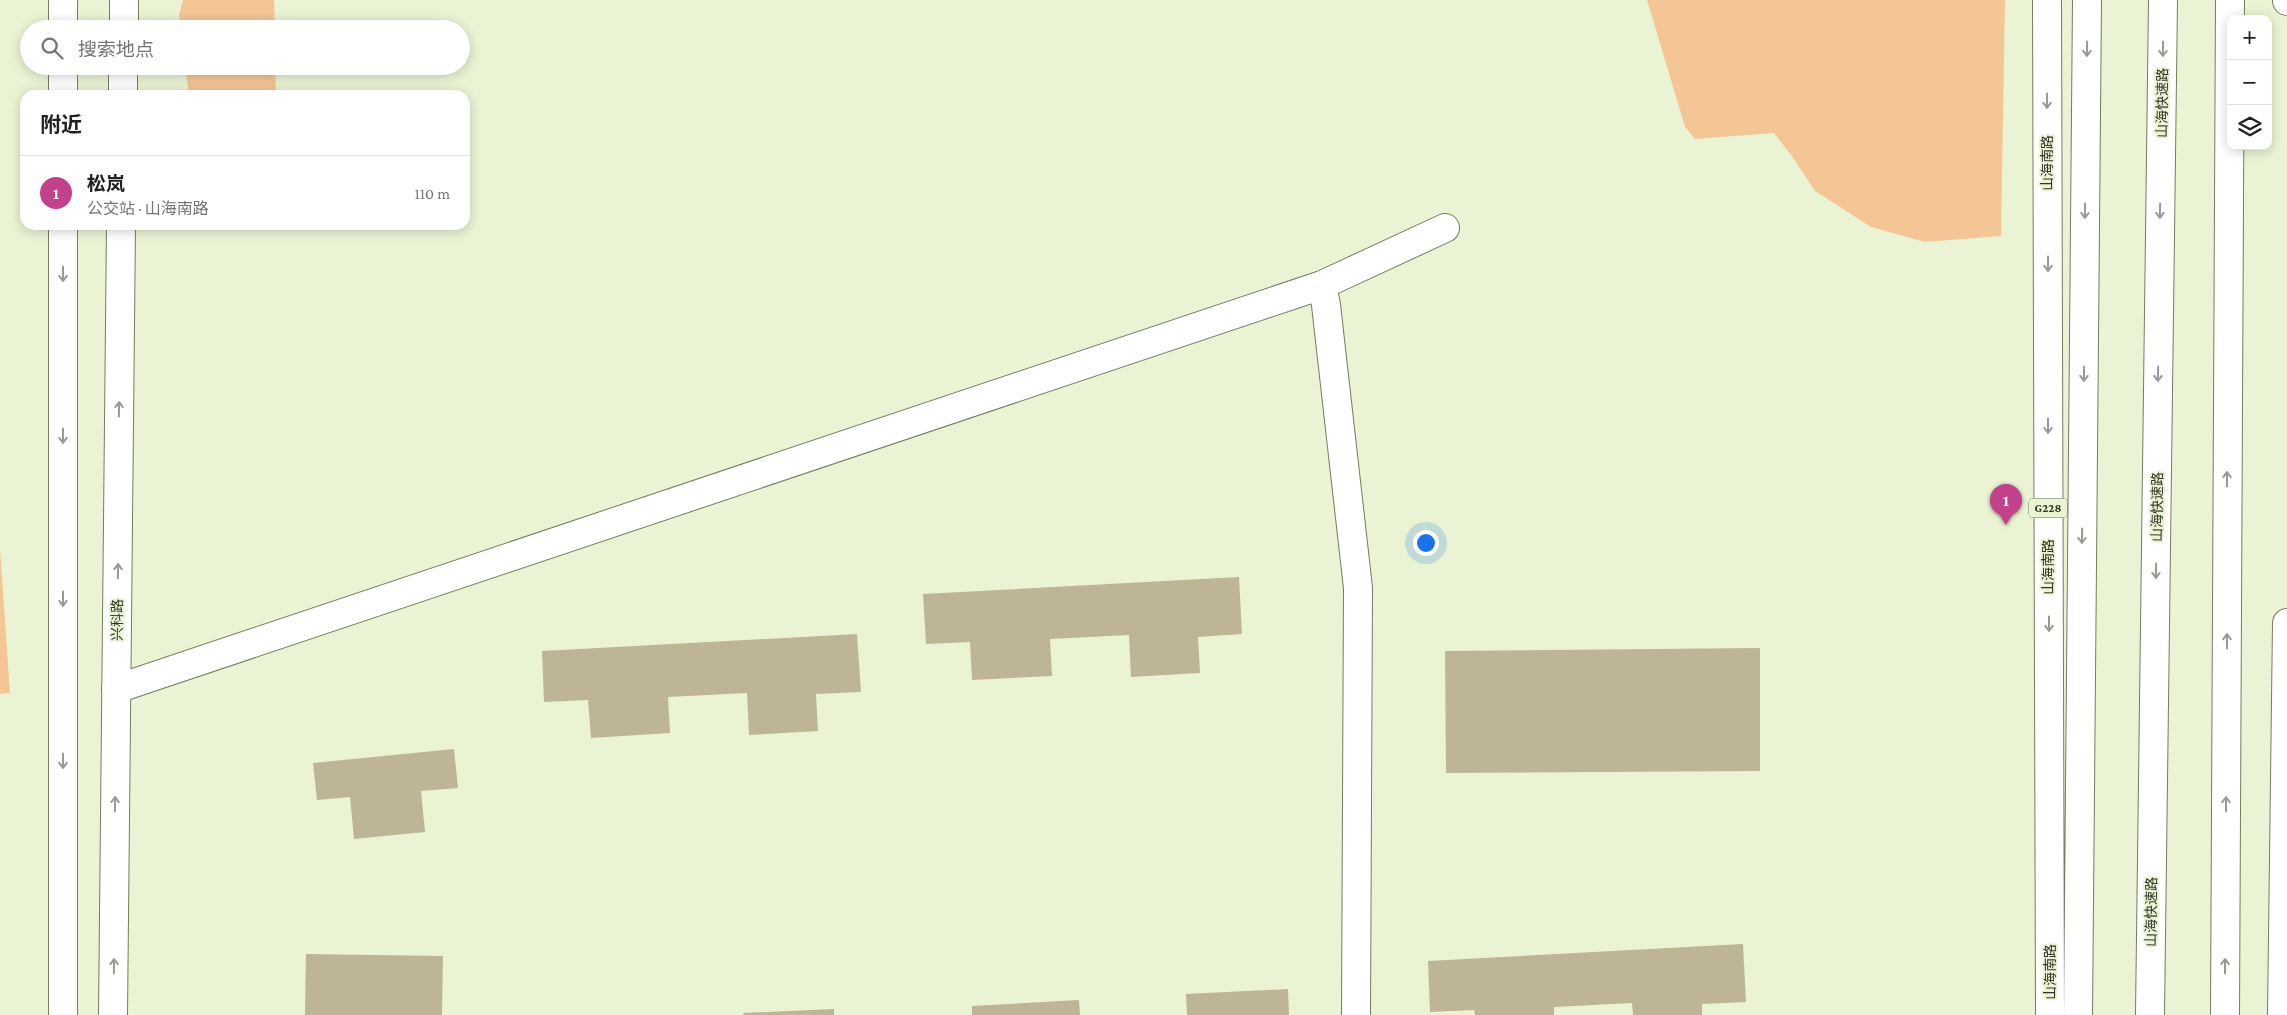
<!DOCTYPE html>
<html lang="zh">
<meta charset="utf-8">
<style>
:root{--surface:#fff;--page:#f6f6f6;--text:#202124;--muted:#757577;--line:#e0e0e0;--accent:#c3418b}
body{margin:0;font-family:"Crimson Pro","Noto Sans SC",serif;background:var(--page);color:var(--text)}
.controls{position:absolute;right:15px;top:15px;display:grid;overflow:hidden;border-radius:10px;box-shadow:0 2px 12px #0003}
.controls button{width:45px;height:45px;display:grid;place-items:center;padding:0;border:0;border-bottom:1px solid var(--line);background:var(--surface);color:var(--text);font:25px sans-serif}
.you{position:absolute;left:1425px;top:542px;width:18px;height:18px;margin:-12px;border:4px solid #fff;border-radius:50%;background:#1a73e8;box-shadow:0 0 0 8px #1a73e833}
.badge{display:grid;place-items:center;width:32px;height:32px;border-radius:50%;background:var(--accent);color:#fff;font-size:16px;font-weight:700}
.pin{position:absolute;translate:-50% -41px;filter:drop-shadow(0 1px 2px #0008)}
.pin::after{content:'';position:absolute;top:26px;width:18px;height:15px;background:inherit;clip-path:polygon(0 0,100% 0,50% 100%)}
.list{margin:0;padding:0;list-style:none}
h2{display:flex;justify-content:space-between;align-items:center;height:65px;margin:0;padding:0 20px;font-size:21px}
h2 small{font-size:16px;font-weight:400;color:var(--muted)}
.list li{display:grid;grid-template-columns:32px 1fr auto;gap:15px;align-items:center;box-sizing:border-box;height:75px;padding:0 20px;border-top:1px solid var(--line)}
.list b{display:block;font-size:19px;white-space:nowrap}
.list p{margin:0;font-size:16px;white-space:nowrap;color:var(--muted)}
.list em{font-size:16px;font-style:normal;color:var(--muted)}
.icon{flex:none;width:28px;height:28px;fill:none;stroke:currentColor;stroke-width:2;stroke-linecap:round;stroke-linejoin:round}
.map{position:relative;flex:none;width:2287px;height:1015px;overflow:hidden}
.search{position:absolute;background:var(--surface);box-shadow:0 2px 12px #0003;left:20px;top:20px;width:450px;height:55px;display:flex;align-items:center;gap:12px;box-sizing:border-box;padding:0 18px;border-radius:28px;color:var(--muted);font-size:19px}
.panel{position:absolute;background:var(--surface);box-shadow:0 2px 12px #0003;left:20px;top:90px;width:450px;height:140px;border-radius:15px}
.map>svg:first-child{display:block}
.green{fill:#f4c695}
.building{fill:#bdb596}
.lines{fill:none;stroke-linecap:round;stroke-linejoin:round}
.minor-casing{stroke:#757d61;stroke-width:30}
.tertiary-casing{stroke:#757d61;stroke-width:30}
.trunk-casing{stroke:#757d61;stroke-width:30}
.minor{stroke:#fff;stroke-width:28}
.tertiary{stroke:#fff;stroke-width:28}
.trunk{stroke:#fff;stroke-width:28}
.oneway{stroke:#989a94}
.labels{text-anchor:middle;stroke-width:4;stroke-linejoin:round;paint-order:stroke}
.shield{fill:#eaf4d4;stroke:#696f5c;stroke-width:1}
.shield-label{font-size:12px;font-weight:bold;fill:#323629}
.street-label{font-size:14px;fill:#323629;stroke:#eaf4d4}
</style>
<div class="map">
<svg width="2287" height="1015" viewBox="0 0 2287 1015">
<rect width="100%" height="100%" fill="#eaf4d4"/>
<!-- green -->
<path class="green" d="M183 0H274L275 29H181L179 15Z
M1647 0H2005L2001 236 1925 242 1871 227 1815 191 1791 155 1774 133 1695 139 1685 127Z
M185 66H275L276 94 189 95Z
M0 549 10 693 0 694Z"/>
<!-- building -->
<path class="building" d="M1239 577 1242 634 1198 637 1200 673 1131 677 1129 635 1050 639 1052 676 972 680 970 642 926 644 923 594Z
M857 634 861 692 816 694 818 731 749 735 747 693 668 697 670 733 591 738 588 700 544 702 542 651Z
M1760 648V771L1446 773 1445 651Z
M454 749 458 788 421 791 425 832 354 839 350 797 317 800 313 763Z
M1743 944 1746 1002 1702 1004V1015H1633L1632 1003 1554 1007V1015H1475L1474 1010 1430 1012 1428 961Z
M306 954 443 956 442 1015H305Z
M1288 989 1289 1015H1187L1186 994Z
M1079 1000 1080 1015H972V1006Z
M834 1009V1015H744L743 1013Z"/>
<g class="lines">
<defs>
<path id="minor" d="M1322 285 1326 305 1358 588 1356 1015
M116 689 1322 285 1445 228"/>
<path id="tertiary" d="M63 29V0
M124 29V0
M63 95V66
M123 95V66
M63 1015V225
M113 1015 121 225"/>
<path id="trunk" d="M2047 0 2050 1015
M2287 0V1
M2078 1015 2087 0
M2150 1015 2163 0
M2225 1015 2230 0
M2282 1015 2287 623"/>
</defs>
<!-- minor casing -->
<use href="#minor" class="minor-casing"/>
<!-- tertiary casing -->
<use href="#tertiary" class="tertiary-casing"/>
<!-- trunk casing -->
<use href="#trunk" class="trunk-casing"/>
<!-- minor -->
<use href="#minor" class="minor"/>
<!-- tertiary -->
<use href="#tertiary" class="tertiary"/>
<!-- trunk -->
<use href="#trunk" class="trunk"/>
</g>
<!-- one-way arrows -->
<defs><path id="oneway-shaft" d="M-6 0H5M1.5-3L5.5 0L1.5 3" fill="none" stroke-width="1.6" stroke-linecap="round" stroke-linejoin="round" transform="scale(1.25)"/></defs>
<g class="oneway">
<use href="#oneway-shaft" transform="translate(2087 49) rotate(91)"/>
<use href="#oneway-shaft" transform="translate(2163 49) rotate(91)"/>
<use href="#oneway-shaft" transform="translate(2047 101) rotate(90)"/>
<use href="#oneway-shaft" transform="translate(2085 211) rotate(91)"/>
<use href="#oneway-shaft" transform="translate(2160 211) rotate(91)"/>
<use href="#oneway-shaft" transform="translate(2048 264) rotate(90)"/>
<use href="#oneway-shaft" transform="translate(63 274) rotate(90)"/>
<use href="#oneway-shaft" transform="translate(2084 374) rotate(91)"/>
<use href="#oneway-shaft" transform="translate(2158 374) rotate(91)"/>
<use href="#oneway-shaft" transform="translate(119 409) rotate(-89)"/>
<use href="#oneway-shaft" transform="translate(2048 426) rotate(90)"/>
<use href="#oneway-shaft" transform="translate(63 436) rotate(90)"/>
<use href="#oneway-shaft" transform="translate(2227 479) rotate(-90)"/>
<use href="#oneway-shaft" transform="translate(2082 536) rotate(91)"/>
<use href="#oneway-shaft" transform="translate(118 571) rotate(-89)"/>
<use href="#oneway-shaft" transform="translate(2156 571) rotate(91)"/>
<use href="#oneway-shaft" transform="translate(63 599) rotate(90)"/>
<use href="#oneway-shaft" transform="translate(2049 624) rotate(90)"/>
<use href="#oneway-shaft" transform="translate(2227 641) rotate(-90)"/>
<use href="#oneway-shaft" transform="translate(63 761) rotate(90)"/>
<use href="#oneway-shaft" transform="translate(115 804) rotate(-89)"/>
<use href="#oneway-shaft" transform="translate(2226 804) rotate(-90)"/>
<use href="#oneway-shaft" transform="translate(114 966) rotate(-89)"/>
<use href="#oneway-shaft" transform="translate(2225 966) rotate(-90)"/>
</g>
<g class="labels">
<!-- shield labels -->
<rect class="shield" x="2029" y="498.5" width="38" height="19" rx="4"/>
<g class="shield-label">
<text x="2048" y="512">G228</text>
</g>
<!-- street labels -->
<g class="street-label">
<text transform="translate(2162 103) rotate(-89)" y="5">山海快速路</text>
<text transform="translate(2047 163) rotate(-90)" y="5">山海南路</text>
<text transform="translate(2157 507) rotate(-89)" y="5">山海快速路</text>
<text transform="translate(2048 567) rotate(-90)" y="5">山海南路</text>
<text transform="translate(117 620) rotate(-89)" y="5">兴科路</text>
<text transform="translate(2151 912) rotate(-89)" y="5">山海快速路</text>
<text transform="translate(2050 972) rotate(-90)" y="5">山海南路</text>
</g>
</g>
</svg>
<div class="controls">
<button>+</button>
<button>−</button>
<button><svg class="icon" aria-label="layers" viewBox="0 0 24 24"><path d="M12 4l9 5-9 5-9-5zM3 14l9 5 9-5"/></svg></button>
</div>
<div class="you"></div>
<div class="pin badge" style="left:2006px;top:525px">1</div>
<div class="search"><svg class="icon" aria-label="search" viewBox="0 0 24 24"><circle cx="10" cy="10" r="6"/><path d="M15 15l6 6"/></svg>搜索地点</div>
<section class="panel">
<h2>附近<small></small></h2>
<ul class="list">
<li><span class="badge">1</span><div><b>松岚</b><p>公交站 · 山海南路</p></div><em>110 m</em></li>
</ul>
</section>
</div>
